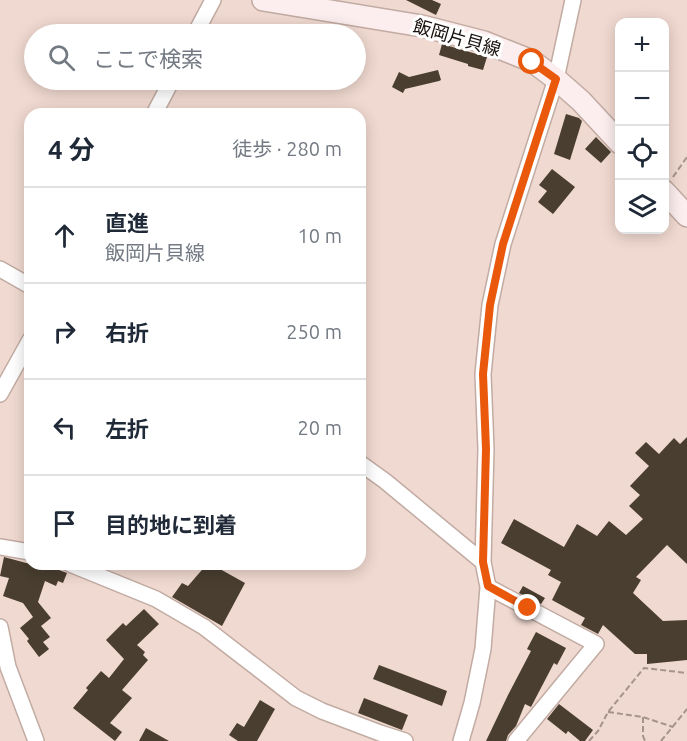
<!DOCTYPE html>
<html lang="ja">
<meta charset="utf-8">
<style>
:root{--surface:#fff;--page:#f2f2f3;--text:#1f2937;--muted:#747a83;--line:#e0e1e3}
body{margin:0;font-family:Ubuntu,"Noto Sans JP",sans-serif;background:var(--page);color:var(--text)}
.controls{position:absolute;right:18px;top:18px;display:grid;overflow:hidden;border-radius:12px;box-shadow:0 3px 15px #0003}
.controls button{width:54px;height:54px;display:grid;place-items:center;padding:0;border:0;border-bottom:2px solid var(--line);background:var(--surface);color:var(--text);font:30px sans-serif}
.stop{position:absolute;width:18px;height:18px;margin:-14px;border:4px solid #ea580c;border-radius:50%;background:#fff}
.stop.end{background:#ea580c;border-color:#fff;box-shadow:0 2px 6px #0008}
.list{margin:0;padding:0;list-style:none}
h2{display:flex;justify-content:space-between;align-items:center;height:78px;margin:0;padding:0 24px;font-size:26px}
h2 small{font-size:20px;font-weight:400;color:var(--muted)}
.list li{display:grid;grid-template-columns:39px 1fr auto;gap:18px;align-items:center;box-sizing:border-box;height:96px;padding:0 24px;border-top:2px solid var(--line)}
.list b{display:block;font-size:22px;white-space:nowrap}
.list p{margin:0;font-size:20px;white-space:nowrap;color:var(--muted)}
.list em{font-size:20px;font-style:normal;color:var(--muted)}
.icon{flex:none;width:33px;height:33px;fill:none;stroke:currentColor;stroke-width:2;stroke-linecap:round;stroke-linejoin:round}
.map{position:relative;flex:none;width:687px;height:741px;overflow:hidden}
.search{position:absolute;background:var(--surface);box-shadow:0 3px 15px #0003;left:24px;top:24px;width:342px;height:66px;display:flex;align-items:center;gap:15px;box-sizing:border-box;padding:0 21px;border-radius:33px;color:var(--muted);font-size:22px}
.panel{position:absolute;background:var(--surface);box-shadow:0 3px 15px #0003;left:24px;top:108px;width:342px;height:462px;border-radius:18px}
.map>svg:first-child{display:block}
.building{fill:#493e2f}
.lines{fill:none;stroke-linecap:round;stroke-linejoin:round}
.minor-casing{stroke:#c1aba2;stroke-width:18}
.secondary-casing{stroke:#c1aba2;stroke-width:24}
.path{stroke:#a5938c;stroke-width:2;stroke-dasharray:6 3;stroke-linecap:butt}
.minor{stroke:#fff;stroke-width:15}
.secondary{stroke:#fceeee;stroke-width:21}
.route{stroke:#ea580c;stroke-width:8}
.labels{text-anchor:middle;stroke-width:6;stroke-linejoin:round;paint-order:stroke}
.street-label{font-size:18px;fill:#17100d;stroke:#fff}
</style>
<div class="map">
<svg width="687" height="741" viewBox="0 0 687 741">
<rect width="100%" height="100%" fill="#f0d9d0"/>
<!-- building -->
<path class="building" d="M406 0H432L441 4 436 15Z
M442 44 487 57 483 70 468 66V64L439 55Z
M438 70 441 80 439 81 405 89 403 93 392 87 399 72 409 77Z
M566 114 579 118 582 121 570 160 554 154Z
M596 137 611 152 601 163 585 149Z
M552 169 575 187 553 214 538 202 547 191 539 185Z
M687 437V564L667 545 636 577 641 580 633 593 663 621 687 620V660L647 664V654H635L603 625 598 634 581 625 585 618 552 600 561 582 548 575 551 570 501 543 514 519 564 547 577 524 597 536 609 521 626 535 643 519 629 506 640 495 630 486 649 466 635 453 646 442 659 454 674 438 680 444Z
M4 557 30 564H43L67 573 63 583 58 581 56 586 45 581 38 602 51 618 41 626 50 637 43 642 49 649 39 657 27 641 29 639 20 628 33 617 23 603 3 596 9 578 0 576Z
M207 564H211L245 583 222 626 172 597 182 583 188 586Z
M523 586 545 598 541 604 519 593Z
M144 609 159 624 137 645 145 652 143 655 148 660 122 690 132 698 110 723 122 732 115 741 73 708 88 690 86 688 101 671 109 678 124 659 106 640 123 623 126 626Z
M536 632 566 648 557 665 554 663 531 707 525 704 516 726 508 735 506 741H486L508 695 531 651 527 649Z
M379 665 447 691 442 706 373 679Z
M364 698 408 715 402 730 358 713Z
M260 700 275 709 257 741H238L229 735 237 723 244 727Z
M559 704 593 730 585 741H580L568 731 566 734 547 719Z
M146 728 169 741H139Z"/>
<g class="lines">
<defs>
<path id="minor" d="M195 34 213 0
M154 114 172 80
M0 269 30 286
M0 394 30 340
M360 463 385 481 483 562
M0 547 30 552
M70 564 156 599 204 627 296 698 322 711 380 733 405 741
M488 587 596 644 516 741
M0 627 8 667 36 741
M461 741 472 703 483 649 488 587 483 562 486 449 483 374 490 305 503 244 556 79 573 0"/>
<path id="secondary" d="M263 0 422 26 484 42 532 61 556 79 581 101 620 143
M664 191 687 216"/>
</defs>
<!-- minor casing -->
<use href="#minor" class="minor-casing"/>
<!-- secondary casing -->
<use href="#secondary" class="secondary-casing"/>
<!-- path -->
<path class="path" d="M673 177 687 157
M608 712 643 717 673 727
M643 717V736L645 741
M589 741 598 731 608 712 644 668 687 673
M661 741 687 709"/>
<!-- minor -->
<use href="#minor" class="minor"/>
<!-- secondary -->
<use href="#secondary" class="secondary"/>
</g>
<g class="lines">
<!-- route -->
<path class="route" d="M528 608 488 586 483 562 486 449 483 374 490 305 503 244 556 79 532 62"/>
</g>
<g class="labels">
<!-- street labels -->
<g class="street-label">
<text transform="translate(457 38) rotate(16)" y="6">飯岡片貝線</text>
</g>
</g>
</svg>
<div class="controls">
<button>+</button>
<button>−</button>
<button><svg class="icon" aria-label="locate" viewBox="0 0 24 24"><circle cx="12" cy="12" r="6"/><path d="M12 2v4M12 18v4M2 12h4M18 12h4"/></svg></button>
<button><svg class="icon" aria-label="layers" viewBox="0 0 24 24"><path d="M12 4l9 5-9 5-9-5zM3 14l9 5 9-5"/></svg></button>
</div>
<div class="stop" style="left:532px;top:62px"></div>
<div class="stop end" style="left:528px;top:608px"></div>
<div class="search"><svg class="icon" aria-label="search" viewBox="0 0 24 24"><circle cx="10" cy="10" r="6"/><path d="M15 15l6 6"/></svg>ここで検索</div>
<section class="panel">
<h2>4 分<small>徒歩 · 280 m</small></h2>
<ul class="list">
<li><svg class="icon" aria-label="ahead" viewBox="0 0 24 24"><path d="M12 20V5M6 11l6-6 6 6"/></svg><div><b>直進</b><p>飯岡片貝線</p></div><em>10 m</em></li>
<li><svg class="icon" aria-label="right" viewBox="0 0 24 24"><path d="M7 20v-9h11M14 6l5 5-5 5"/></svg><div><b>右折</b></div><em>250 m</em></li>
<li><svg class="icon" aria-label="left" viewBox="0 0 24 24"><path d="M17 20v-9H6M10 6l-5 5 5 5"/></svg><div><b>左折</b></div><em>20 m</em></li>
<li><svg class="icon" aria-label="arrive" viewBox="0 0 24 24"><path d="M6 21V4h12l-3 4 3 4H6"/></svg><div><b>目的地に到着</b></div></li>
</ul>
</section>
</div>
